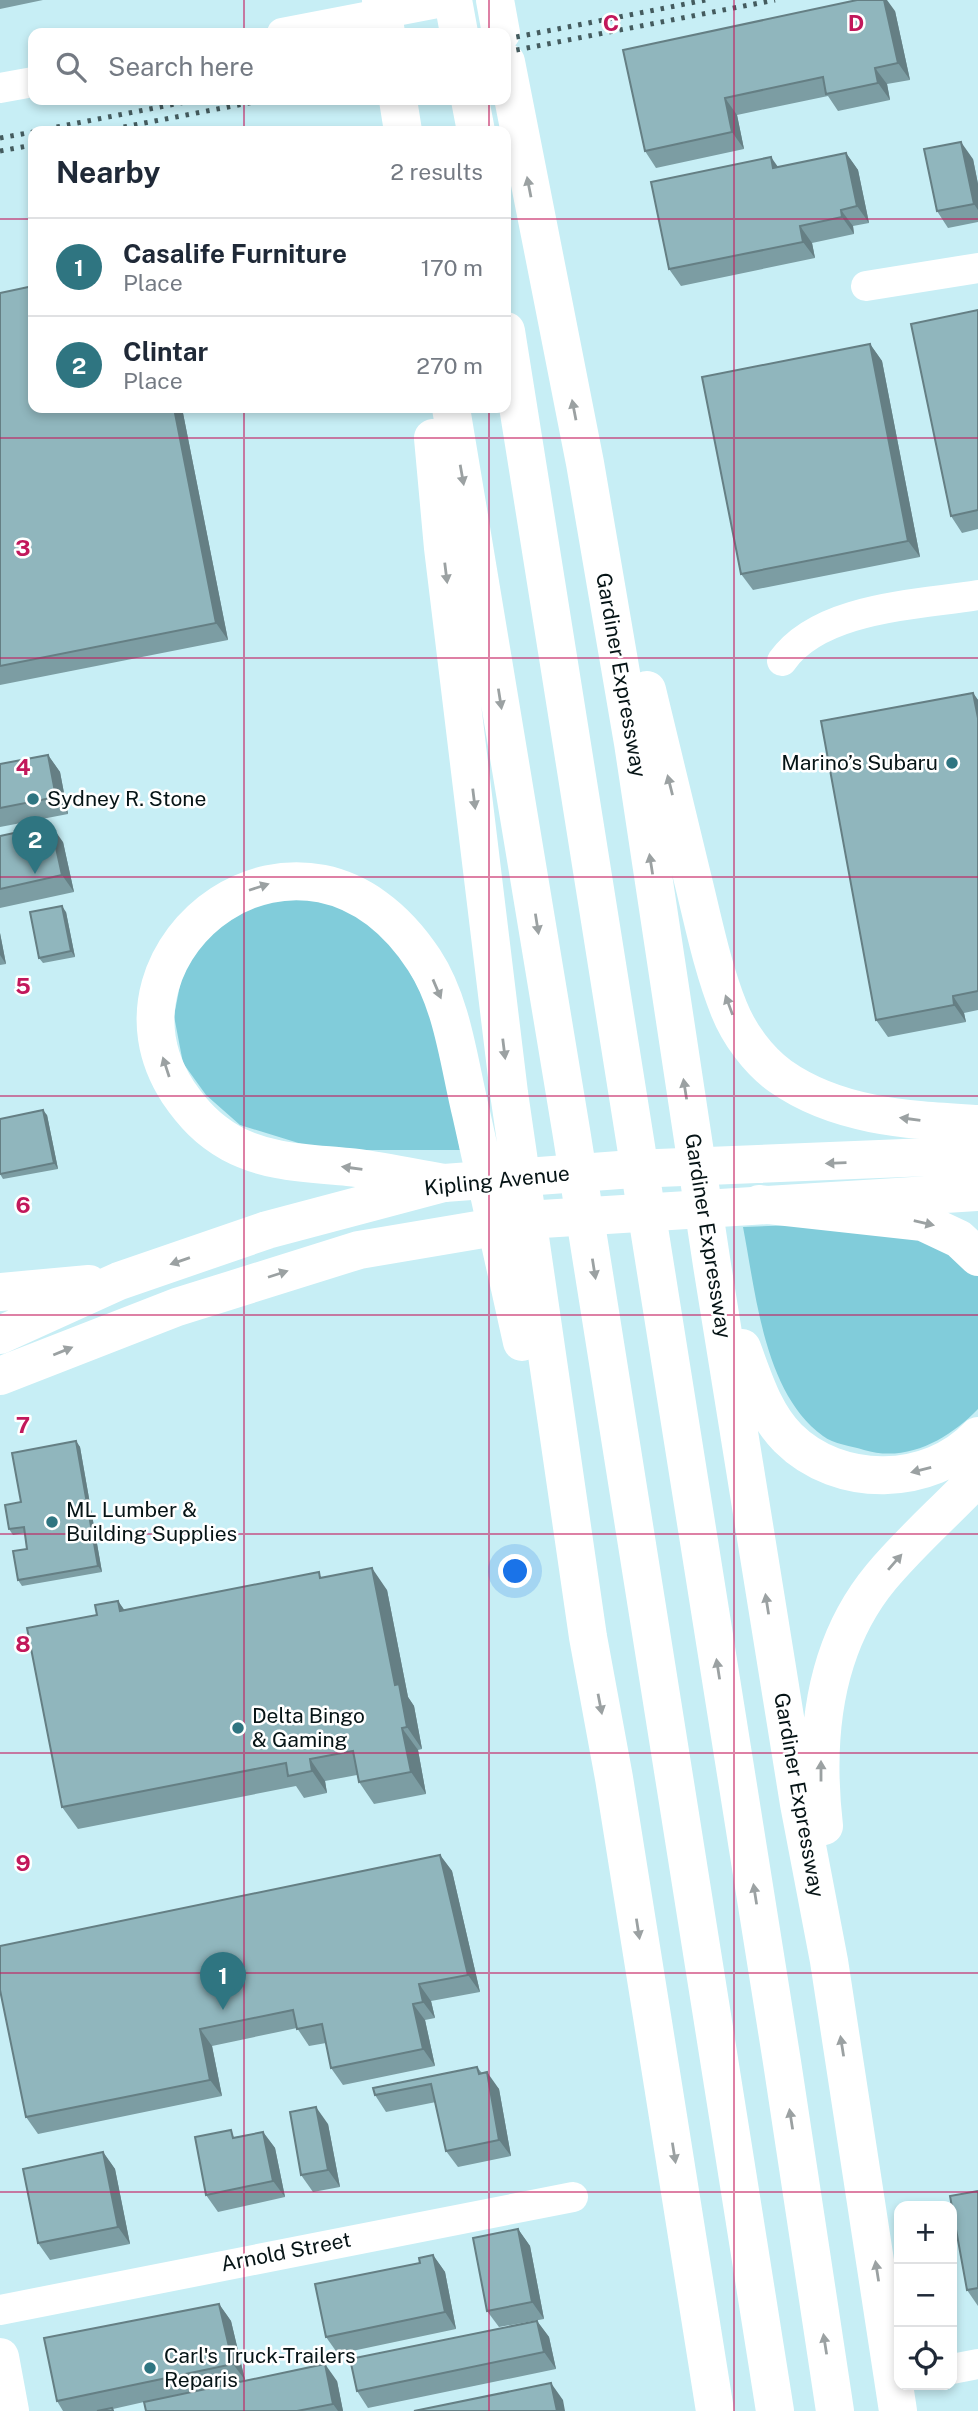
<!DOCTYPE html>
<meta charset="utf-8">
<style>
:root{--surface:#fff;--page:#f2f2f3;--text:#1f2937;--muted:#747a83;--line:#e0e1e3;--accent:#2f7581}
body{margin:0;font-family:"Public Sans",sans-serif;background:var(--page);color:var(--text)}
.controls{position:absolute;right:21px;bottom:21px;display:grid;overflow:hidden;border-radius:14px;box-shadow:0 4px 10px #0003}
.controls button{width:63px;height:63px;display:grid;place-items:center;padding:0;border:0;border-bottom:2px solid var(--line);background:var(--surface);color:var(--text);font:35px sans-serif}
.you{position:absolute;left:516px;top:1572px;width:24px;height:24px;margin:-18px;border:5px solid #fff;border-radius:50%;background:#1a73e8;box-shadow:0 0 0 10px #1a73e833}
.badge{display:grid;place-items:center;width:46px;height:46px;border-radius:50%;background:var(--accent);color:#fff;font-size:23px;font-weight:700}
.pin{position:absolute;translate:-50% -58px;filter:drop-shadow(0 2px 4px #0008)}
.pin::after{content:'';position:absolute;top:37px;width:24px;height:21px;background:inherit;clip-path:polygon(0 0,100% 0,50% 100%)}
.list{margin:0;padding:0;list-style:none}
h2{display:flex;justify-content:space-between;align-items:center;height:91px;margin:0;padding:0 28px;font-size:30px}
h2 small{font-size:23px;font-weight:400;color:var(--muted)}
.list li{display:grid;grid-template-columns:46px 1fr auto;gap:21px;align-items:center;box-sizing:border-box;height:98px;padding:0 28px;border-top:2px solid var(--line)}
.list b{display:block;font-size:26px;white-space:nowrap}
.list p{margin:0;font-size:23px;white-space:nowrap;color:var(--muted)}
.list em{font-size:23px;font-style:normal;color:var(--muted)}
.icon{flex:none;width:38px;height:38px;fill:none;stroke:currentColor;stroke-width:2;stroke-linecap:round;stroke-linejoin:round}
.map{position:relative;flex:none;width:978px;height:2411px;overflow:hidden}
.search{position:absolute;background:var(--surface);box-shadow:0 4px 10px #0003;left:28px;top:28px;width:483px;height:77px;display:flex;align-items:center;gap:18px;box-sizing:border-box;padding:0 24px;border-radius:14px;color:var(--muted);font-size:26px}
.panel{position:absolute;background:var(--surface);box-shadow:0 4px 10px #0003;left:28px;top:126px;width:483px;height:287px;border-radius:14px}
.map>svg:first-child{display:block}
.green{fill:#81ccda}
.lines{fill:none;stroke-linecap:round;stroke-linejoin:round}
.minor{stroke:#fff;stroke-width:30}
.major{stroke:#fff;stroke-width:38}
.highway{stroke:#fff;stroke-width:38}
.rail{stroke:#445b5e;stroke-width:5;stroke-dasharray:3.5 7;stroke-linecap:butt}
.wall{fill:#7c9da3}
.shaded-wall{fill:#657f84}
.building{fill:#90b6bd;stroke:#657f84;stroke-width:2}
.oneway{fill:#9ba1a2}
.grid{fill:none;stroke:#c2185b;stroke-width:2;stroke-opacity:0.55}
.poi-dot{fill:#2f7581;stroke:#fff;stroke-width:2.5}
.labels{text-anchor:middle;stroke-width:5;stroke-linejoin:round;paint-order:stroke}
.street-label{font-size:21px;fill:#061416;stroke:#fff}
.poi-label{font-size:21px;fill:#061416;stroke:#fff;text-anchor:start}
.grid-label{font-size:23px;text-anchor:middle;font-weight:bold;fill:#c2185b;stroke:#fff;stroke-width:5;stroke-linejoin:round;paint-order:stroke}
</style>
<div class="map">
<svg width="978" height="2411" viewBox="0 0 978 2411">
<rect width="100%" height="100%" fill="#c7eef5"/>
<!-- green -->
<path class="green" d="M309 891 390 935 437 1023 460 1150H354L305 1145 240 1125 206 1095 183 1063 174 1016 182 975 199 939 230 910Z
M821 1224 934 1238 978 1274V1409C949 1439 907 1463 864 1450 852 1446 833 1444 823 1436 764 1393 756 1294 743 1227Z"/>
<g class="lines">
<!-- minor -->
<path class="minor" d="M282 33 453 0
M0 88 33 82
M866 286 978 268
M782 661C820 607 917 605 978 595
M0 2310 573 2197
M952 2369 978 2364"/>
<!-- major -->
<path class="major" d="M0 1292 89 1284
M0 1335 119 1281 267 1230 444 1183 633 1169 978 1155
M0 1376 177 1307 359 1250 542 1219 978 1192
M0 2357 10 2411"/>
<!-- highway -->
<path class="highway" d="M381 0 386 33
M453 0 459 33
M495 0 501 33
M506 62 585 463 633 743 712 1265 799 1804 829 1961 898 2411
M398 100 403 131
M470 100 476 131
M506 331 782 2062 835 2411
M451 408 571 1130 775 2411
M433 438 443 548 509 1093 588 1637 614 1778 715 2411
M647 690C662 752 677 814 692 876 703 920 712 967 729 1009 739 1034 758 1060 780 1076 838 1117 910 1120 978 1124
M444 1183C412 1178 380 1170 348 1167 307 1163 268 1163 231 1143 208 1130 193 1114 178 1092 85 949 304 778 424 960 453 1004 459 1064 471 1113 488 1190 505 1266 522 1342
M759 1204 923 1222 959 1239 978 1257
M742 1348C754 1380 764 1414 788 1438 839 1489 930 1487 978 1436
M824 1826C814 1739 823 1647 881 1577 911 1541 946 1511 978 1477"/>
<!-- rail -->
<path class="rail" d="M506 39 706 0
M506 52 775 0
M36 131 196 100
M103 131 264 100
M0 138 33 132
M0 151 33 145"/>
</g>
<!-- wall -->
<path class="wall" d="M0 0H43L0 9Z
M895 11 910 80 887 84 890 100 838 111 828 96 737 115 744 149 656 168 645 151 623 50Z
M846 153 858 170 869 223 853 226 854 234 812 243 815 258 681 286 669 269 778 167Z
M973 159 978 184V222L948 228 937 211Z
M0 293 33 408H182L228 640 0 685Z
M978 310V529L962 533 951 516Z
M870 344 882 361 920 557 753 590 741 574Z
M973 693 978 700V1010L964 1013 966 1022 888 1037 876 1020Z
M48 755 60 772 68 814 0 827V764Z
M0 836 63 842 74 892 0 908Z
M66 912 75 957 43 963 39 958Z
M0 933 6 964 0 965Z
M47 1115 58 1169 3 1179 0 1174V1119Z
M76 1441 80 1447 102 1572 22 1586 18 1580 27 1549 25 1533 13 1535 9 1529 21 1502Z
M322 1577 387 1590 408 1697 414 1706 422 1749 418 1750 426 1794 374 1804 359 1782 357 1775 325 1781 327 1793 304 1798 296 1786 78 1829 62 1807 97 1615 118 1601 124 1610Z
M440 1855 452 1871 480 1992 431 2001 435 2018 425 2020 435 2066 343 2085 331 2068 326 2043 309 2046 297 2028 212 2046 222 2096 38 2134 26 2117Z
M477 2067 482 2073 499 2089 511 2156 458 2167 446 2151 436 2102 386 2112 375 2095Z
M328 2124 340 2187 313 2192 301 2175Z
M263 2132 275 2148 285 2197 218 2212 206 2195 236 2137Z
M103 2152 115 2169 130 2244 50 2260 38 2243Z
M978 2191V2306L967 2290Z
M518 2229 530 2246 544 2319 499 2327 487 2311Z
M433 2255 445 2272 456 2329 338 2354 326 2337 420 2263Z
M219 2304 231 2321 245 2380 337 2381 343 2411H146L144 2402 113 2409 114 2411H63L57 2401Z
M537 2321 549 2337 556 2369 368 2408 357 2391Z"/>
<!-- shaded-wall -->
<path class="shaded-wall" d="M884 0H887L895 11 910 80 898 63Z
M875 68 887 84 890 100 878 83Z
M725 98 737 115 744 149 732 132Z
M961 142 973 159 978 184V210L974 204Z
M846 153 858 170 869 223 857 206Z
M771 157 783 174 773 168Z
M841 210 853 226 854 234 842 217Z
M800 226 812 243 815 258 803 242Z
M870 344 882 361 920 557 908 541Z
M174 408H182L228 640 216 623Z
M973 693 978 700V718Z
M48 755 60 772 68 814 56 797Z
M51 825 63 842 74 892 62 875Z
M62 906 66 912 75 957 71 951Z
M0 933 6 964 0 955Z
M953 996 964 1013 966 1022 954 1005Z
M43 1110 47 1115 58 1169 54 1163Z
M76 1441 80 1447 102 1572 98 1566Z
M372 1568 387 1590 408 1697 414 1706 422 1749 407 1727 395 1685Z
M118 1601 133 1622 120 1611Z
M402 1728 418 1750 426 1794 411 1772Z
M310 1759 325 1781 327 1793 312 1771Z
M440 1855 452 1871 480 1992 468 1975Z
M419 1984 431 2001 435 2018 423 2002Z
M413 2004 425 2020 435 2066 423 2049Z
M200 2029 212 2046 222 2096 210 2080Z
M487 2072 499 2089 511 2156 499 2140Z
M316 2107 328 2124 340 2187 328 2170Z
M263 2132 275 2148 285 2197 273 2181Z
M103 2152 115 2169 130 2244 118 2227Z
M518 2229 530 2246 544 2319 532 2302Z
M433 2255 445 2272 456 2329 445 2312Z
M219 2304 231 2321 245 2380 233 2364Z
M537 2321 549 2337 556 2369 544 2352Z
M325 2364 337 2381 343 2411H338L333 2404Z
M551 2383 563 2400 565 2411H557Z"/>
<!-- building -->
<path class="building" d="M857 0H884L898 63 875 68 878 83 826 94 823 77 725 98 732 132 645 151 623 50Z
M961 142 974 204 937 211 924 149Z
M846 153 857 206 841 210 842 217 800 226 803 242 669 269 651 182 771 157 773 168Z
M33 286V408H174L216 623 0 666V293Z
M978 310V510L951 516 911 324Z
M870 344 908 541 741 574 702 377Z
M973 693 978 718V991L953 996 954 1005 876 1020 821 721Z
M48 755 56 797 0 808V764Z
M51 825 62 875 0 889V836Z
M62 906 71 951 39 958 30 912Z
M43 1110 54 1163 0 1174V1119Z
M76 1441 98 1566 18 1580 13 1551 27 1549 24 1527 9 1529 5 1505 21 1502 12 1453Z
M372 1568 395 1685 399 1684 407 1727 402 1728 411 1772 359 1782 353 1751 310 1759 312 1771 288 1776 286 1763 62 1807 27 1628 97 1615 95 1605 118 1601 120 1611 319 1572 320 1578Z
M440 1855 468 1975 419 1984 423 2002 413 2004 423 2049 331 2068 322 2024 297 2029 293 2010 200 2029 210 2080 26 2117 0 1990V1946Z
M477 2067 479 2074 487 2072 499 2140 446 2151 431 2084 375 2095 373 2088Z
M316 2107 328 2170 301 2175 290 2112Z
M231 2130 233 2138 263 2132 273 2181 206 2195 195 2137Z
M103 2152 118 2227 38 2243 23 2169Z
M978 2191V2288L967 2290 950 2196Z
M518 2229 532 2302 487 2311 473 2238Z
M433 2255 445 2312 326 2337 315 2284 420 2263 419 2258Z
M219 2304 233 2364 57 2401 44 2338Z
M537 2321 544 2352 357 2391 350 2359Z
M325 2364 333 2404 297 2411H146L144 2402Z
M551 2383 557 2411H414Z
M112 2408 113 2411H97Z"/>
<!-- one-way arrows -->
<defs><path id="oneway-solid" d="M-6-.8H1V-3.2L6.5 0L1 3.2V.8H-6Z" transform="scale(1.75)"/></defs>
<g class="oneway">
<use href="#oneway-solid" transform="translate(529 187) rotate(-101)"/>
<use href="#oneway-solid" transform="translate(574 410) rotate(-101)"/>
<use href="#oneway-solid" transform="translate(462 475) rotate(80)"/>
<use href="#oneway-solid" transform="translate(446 573) rotate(83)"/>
<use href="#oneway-solid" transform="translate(500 699) rotate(81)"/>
<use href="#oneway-solid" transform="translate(670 785) rotate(-104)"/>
<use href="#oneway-solid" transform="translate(474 799) rotate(83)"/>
<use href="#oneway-solid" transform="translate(651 864) rotate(-99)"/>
<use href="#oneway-solid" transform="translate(259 887) rotate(-18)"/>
<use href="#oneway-solid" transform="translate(537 924) rotate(81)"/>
<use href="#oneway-solid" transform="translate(437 989) rotate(67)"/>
<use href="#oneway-solid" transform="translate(729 1005) rotate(-110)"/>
<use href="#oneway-solid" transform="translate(504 1049) rotate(83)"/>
<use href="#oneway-solid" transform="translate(166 1067) rotate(-108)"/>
<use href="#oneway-solid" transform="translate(685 1089) rotate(-99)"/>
<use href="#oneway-solid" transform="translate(910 1119) rotate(-172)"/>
<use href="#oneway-solid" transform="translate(836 1163) rotate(178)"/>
<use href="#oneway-solid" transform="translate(352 1168) rotate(-172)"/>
<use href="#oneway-solid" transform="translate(924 1223) rotate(13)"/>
<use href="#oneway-solid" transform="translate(180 1261) rotate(161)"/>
<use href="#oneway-solid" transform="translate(594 1269) rotate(81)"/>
<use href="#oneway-solid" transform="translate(278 1274) rotate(-18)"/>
<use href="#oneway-solid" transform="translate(63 1351) rotate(-22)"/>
<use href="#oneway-solid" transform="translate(921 1470) rotate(166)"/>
<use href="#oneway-solid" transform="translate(895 1562) rotate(-49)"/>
<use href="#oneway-solid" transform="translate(767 1604) rotate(-99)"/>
<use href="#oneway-solid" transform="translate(718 1669) rotate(-99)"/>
<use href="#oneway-solid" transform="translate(600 1704) rotate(79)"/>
<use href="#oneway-solid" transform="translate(821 1771) rotate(-90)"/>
<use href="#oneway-solid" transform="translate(755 1894) rotate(-99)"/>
<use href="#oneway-solid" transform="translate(638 1929) rotate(81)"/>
<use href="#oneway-solid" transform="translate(842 2046) rotate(-99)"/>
<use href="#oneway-solid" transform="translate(791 2119) rotate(-99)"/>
<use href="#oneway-solid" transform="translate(674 2153) rotate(81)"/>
<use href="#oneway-solid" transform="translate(877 2271) rotate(-99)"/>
<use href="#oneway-solid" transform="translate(825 2344) rotate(-99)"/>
</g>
<!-- grid -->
<path class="grid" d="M244 0V33M489 0V33M734 0V2411M244 100V131M489 100V131M0 219H33M506 219H978M244 408V2411M489 408V2411M0 438H978M0 658H978M0 877H978M0 1096H978M0 1315H978M0 1534H978M0 1753H978M0 1973H978M0 2192H978"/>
<!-- markers -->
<g class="poi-dot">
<circle cx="952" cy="763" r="7"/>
<circle cx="33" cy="799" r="7"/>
<circle cx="52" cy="1522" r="7"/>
<circle cx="238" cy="1728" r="7"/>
<circle cx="150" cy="2368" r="7"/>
</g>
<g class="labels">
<!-- street labels -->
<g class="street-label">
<text transform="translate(621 675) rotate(80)" y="7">Gardiner Expressway</text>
<text transform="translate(497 1181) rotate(-6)" y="7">Kipling Avenue</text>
<text transform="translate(708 1236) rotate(81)" y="7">Gardiner Expressway</text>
<text transform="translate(799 1795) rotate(80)" y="7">Gardiner Expressway</text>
<text transform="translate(286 2252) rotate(-11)" y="7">Arnold Street</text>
</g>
<!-- poi labels -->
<g class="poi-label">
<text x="938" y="770" text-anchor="end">Marino’s Subaru</text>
<text x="47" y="806">Sydney R. Stone</text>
<text x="66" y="1517">ML Lumber &amp;<tspan x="66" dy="24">Building Supplies</tspan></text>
<text x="252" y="1723">Delta Bingo<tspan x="252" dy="24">&amp; Gaming</tspan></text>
<text x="164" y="2363">Carl's Truck-Trailers<tspan x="164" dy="24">Reparis</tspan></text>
</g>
</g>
<g class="grid-label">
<text x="611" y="31">C</text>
<text x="856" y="31">D</text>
<text x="23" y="556">3</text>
<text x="23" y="775">4</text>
<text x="23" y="994">5</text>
<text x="23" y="1213">6</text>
<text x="23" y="1433">7</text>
<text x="23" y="1652">8</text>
<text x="23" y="1871">9</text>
</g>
</svg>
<div class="controls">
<button>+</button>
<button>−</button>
<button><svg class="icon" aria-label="locate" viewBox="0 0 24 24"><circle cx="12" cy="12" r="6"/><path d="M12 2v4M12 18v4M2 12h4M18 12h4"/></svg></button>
</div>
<div class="you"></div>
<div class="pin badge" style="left:223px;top:2010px">1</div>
<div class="pin badge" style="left:35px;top:874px">2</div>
<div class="search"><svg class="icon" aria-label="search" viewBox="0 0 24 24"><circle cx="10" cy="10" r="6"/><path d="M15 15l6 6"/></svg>Search here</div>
<section class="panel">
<h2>Nearby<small>2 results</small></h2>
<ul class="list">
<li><span class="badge">1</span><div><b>Casalife Furniture</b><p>Place</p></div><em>170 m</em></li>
<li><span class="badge">2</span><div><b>Clintar</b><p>Place</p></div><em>270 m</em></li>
</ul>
</section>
</div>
